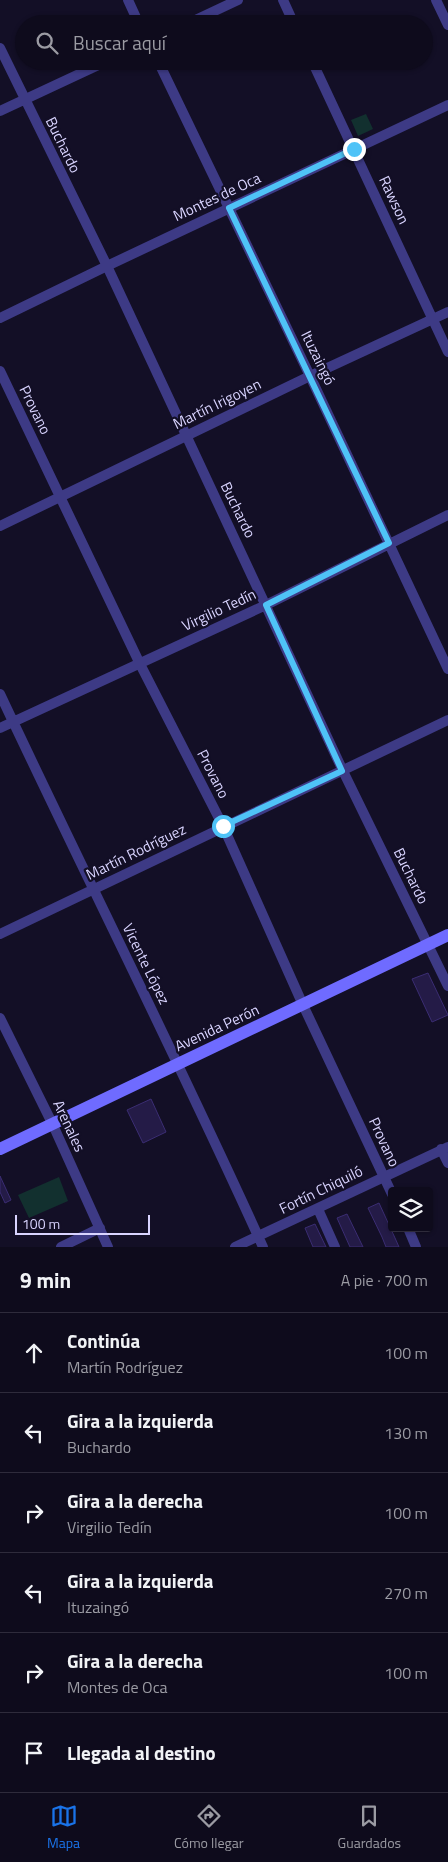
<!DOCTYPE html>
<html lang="es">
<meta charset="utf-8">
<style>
:root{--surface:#0e0b1c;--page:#1c1929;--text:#f1f3f6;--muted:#9b9ba3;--line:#2e2b3b;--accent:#1a73e8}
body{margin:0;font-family:"Titillium Web",sans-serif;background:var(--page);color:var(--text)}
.controls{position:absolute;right:15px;bottom:15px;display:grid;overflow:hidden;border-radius:5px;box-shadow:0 1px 4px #0004}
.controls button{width:45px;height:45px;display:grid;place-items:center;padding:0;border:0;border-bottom:1px solid var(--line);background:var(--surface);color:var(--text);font:25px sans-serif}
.scale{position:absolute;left:15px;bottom:12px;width:135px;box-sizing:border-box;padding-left:5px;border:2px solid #d9d4ff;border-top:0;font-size:14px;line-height:18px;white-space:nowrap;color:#d9d4ff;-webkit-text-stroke:4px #130f26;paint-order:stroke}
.stop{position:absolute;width:15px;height:15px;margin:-11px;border:4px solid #4fc3f7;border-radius:50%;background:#fff}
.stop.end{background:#4fc3f7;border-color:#fff;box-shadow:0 1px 5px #0008}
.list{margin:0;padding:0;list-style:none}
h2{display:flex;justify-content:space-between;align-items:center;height:65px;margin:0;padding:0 20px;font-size:21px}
h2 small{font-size:16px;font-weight:400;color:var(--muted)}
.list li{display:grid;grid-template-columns:32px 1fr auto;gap:15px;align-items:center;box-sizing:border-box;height:80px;padding:0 20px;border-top:1px solid var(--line)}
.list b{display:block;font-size:19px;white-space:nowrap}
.list p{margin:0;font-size:16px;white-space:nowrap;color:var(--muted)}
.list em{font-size:16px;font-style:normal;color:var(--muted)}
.icon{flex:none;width:28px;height:28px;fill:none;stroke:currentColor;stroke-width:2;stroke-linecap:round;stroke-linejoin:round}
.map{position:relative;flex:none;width:448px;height:1247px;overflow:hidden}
.search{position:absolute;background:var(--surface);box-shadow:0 1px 4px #0004;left:15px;right:15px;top:15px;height:55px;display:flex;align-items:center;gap:12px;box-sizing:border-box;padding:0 18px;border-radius:28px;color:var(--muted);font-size:19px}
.sheet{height:545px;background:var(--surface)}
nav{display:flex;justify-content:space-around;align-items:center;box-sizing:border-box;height:70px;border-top:1px solid var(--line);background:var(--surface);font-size:14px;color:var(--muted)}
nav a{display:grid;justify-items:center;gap:2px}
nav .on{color:var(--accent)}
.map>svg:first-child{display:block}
.green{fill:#12302f}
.building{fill:#241b47;stroke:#3b2d73}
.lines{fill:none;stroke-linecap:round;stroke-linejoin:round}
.minor{stroke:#3d3a85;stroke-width:10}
.secondary{stroke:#6f6bff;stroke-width:12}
.route{stroke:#4fc3f7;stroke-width:6}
.labels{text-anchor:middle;stroke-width:4.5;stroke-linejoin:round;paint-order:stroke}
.street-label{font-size:15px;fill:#d9d4ff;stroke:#130f26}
</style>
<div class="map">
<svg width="448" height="1247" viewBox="0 0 448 1247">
<rect width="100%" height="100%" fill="#130f26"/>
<!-- green -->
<path class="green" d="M366 114 373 129 358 136 351 120Z
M59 1177 68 1201 29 1218 18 1195Z"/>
<!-- building -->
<path class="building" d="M428 973 448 1015 432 1022 412 979Z
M151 1099 166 1132 143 1143 127 1110Z
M0 1176 11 1200 5 1203 0 1192Z
M379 1203 395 1238 399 1247H386L382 1237 368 1208Z
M347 1214 363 1247H350L337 1218Z
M315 1224 326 1247H313L305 1228Z"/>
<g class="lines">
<!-- minor -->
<path class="minor" d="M128 0 139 24
M283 0 294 24
M436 0 448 25
M187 24 238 0
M0 48 107 266 343 771 448 986
M158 61 310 376 448 669
M312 61 448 352
M0 111 107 61
M0 318 107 266 448 105
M0 371 140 664 223 826 303 1005 392 1194
M0 526 310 376 448 312
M0 694C87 879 179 1061 263 1247
M0 728 266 605 448 515
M0 934 448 720
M0 1018 53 1125 108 1247
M441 1149 448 1163
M318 1209 335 1247
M408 1228 416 1247
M61 1247 100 1228
M235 1247 448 1147"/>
<!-- secondary -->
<path class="secondary" d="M0 1149 448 935"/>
</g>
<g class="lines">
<!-- route -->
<path class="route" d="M223 826 342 771 266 605 389 543 229 208 354 149"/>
</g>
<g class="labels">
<!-- street labels -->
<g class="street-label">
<text transform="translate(63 145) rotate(64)" y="5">Buchardo</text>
<text transform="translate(217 197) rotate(-25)" y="5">Montes de Oca</text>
<text transform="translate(394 200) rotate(65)" y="5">Rawson</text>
<text transform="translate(318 358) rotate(64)" y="5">Ituzaingó</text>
<text transform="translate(217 404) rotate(-26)" y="5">Martín Irigoyen</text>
<text transform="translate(35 410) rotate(64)" y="5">Provano</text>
<text transform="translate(238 510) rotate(64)" y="5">Buchardo</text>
<text transform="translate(219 610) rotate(-25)" y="5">Virgilio Tedín</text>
<text transform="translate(213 774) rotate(63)" y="5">Provano</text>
<text transform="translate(136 852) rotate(-26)" y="5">Martín Rodríguez</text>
<text transform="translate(411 876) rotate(64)" y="5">Buchardo</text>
<text transform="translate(146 964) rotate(64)" y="5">Vicente López</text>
<text transform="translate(217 1028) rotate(-25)" y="5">Avenida Perón</text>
<text transform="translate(69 1126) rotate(65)" y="5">Arenales</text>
<text transform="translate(384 1142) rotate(65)" y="5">Provano</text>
<text transform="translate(321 1190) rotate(-26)" y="5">Fortín Chiquiló</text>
</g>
</g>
</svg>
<div class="controls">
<button><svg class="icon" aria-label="layers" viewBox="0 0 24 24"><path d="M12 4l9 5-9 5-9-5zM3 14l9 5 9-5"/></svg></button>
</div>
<div class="scale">100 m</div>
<div class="stop" style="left:223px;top:826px"></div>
<div class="stop end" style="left:354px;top:149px"></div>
<div class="search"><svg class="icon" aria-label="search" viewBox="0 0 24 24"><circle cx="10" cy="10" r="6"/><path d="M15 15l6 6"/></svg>Buscar aquí</div>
</div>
<section class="sheet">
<h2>9 min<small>A pie · 700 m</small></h2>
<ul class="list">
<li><svg class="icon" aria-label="ahead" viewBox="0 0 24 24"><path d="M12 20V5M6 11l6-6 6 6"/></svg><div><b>Continúa</b><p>Martín Rodríguez</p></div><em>100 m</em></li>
<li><svg class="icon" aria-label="left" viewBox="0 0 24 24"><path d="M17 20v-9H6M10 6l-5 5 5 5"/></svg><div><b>Gira a la izquierda</b><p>Buchardo</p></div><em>130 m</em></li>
<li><svg class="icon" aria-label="right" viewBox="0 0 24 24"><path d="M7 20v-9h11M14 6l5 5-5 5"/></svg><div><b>Gira a la derecha</b><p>Virgilio Tedín</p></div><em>100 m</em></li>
<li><svg class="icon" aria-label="left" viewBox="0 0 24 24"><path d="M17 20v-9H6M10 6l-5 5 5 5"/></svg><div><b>Gira a la izquierda</b><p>Ituzaingó</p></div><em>270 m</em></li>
<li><svg class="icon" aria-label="right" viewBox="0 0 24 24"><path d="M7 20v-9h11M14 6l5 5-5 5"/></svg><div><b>Gira a la derecha</b><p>Montes de Oca</p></div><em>100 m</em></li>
<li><svg class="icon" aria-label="arrive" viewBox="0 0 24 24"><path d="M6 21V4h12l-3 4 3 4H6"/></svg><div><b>Llegada al destino</b></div></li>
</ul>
</section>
<nav>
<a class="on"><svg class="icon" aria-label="map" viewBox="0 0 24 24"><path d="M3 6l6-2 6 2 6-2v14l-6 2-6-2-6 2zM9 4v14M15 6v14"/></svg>Mapa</a>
<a><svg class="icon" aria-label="directions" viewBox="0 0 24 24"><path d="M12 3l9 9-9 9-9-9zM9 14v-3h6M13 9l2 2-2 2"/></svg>Cómo llegar</a>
<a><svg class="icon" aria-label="saved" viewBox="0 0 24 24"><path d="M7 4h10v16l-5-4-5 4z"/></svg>Guardados</a>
</nav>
